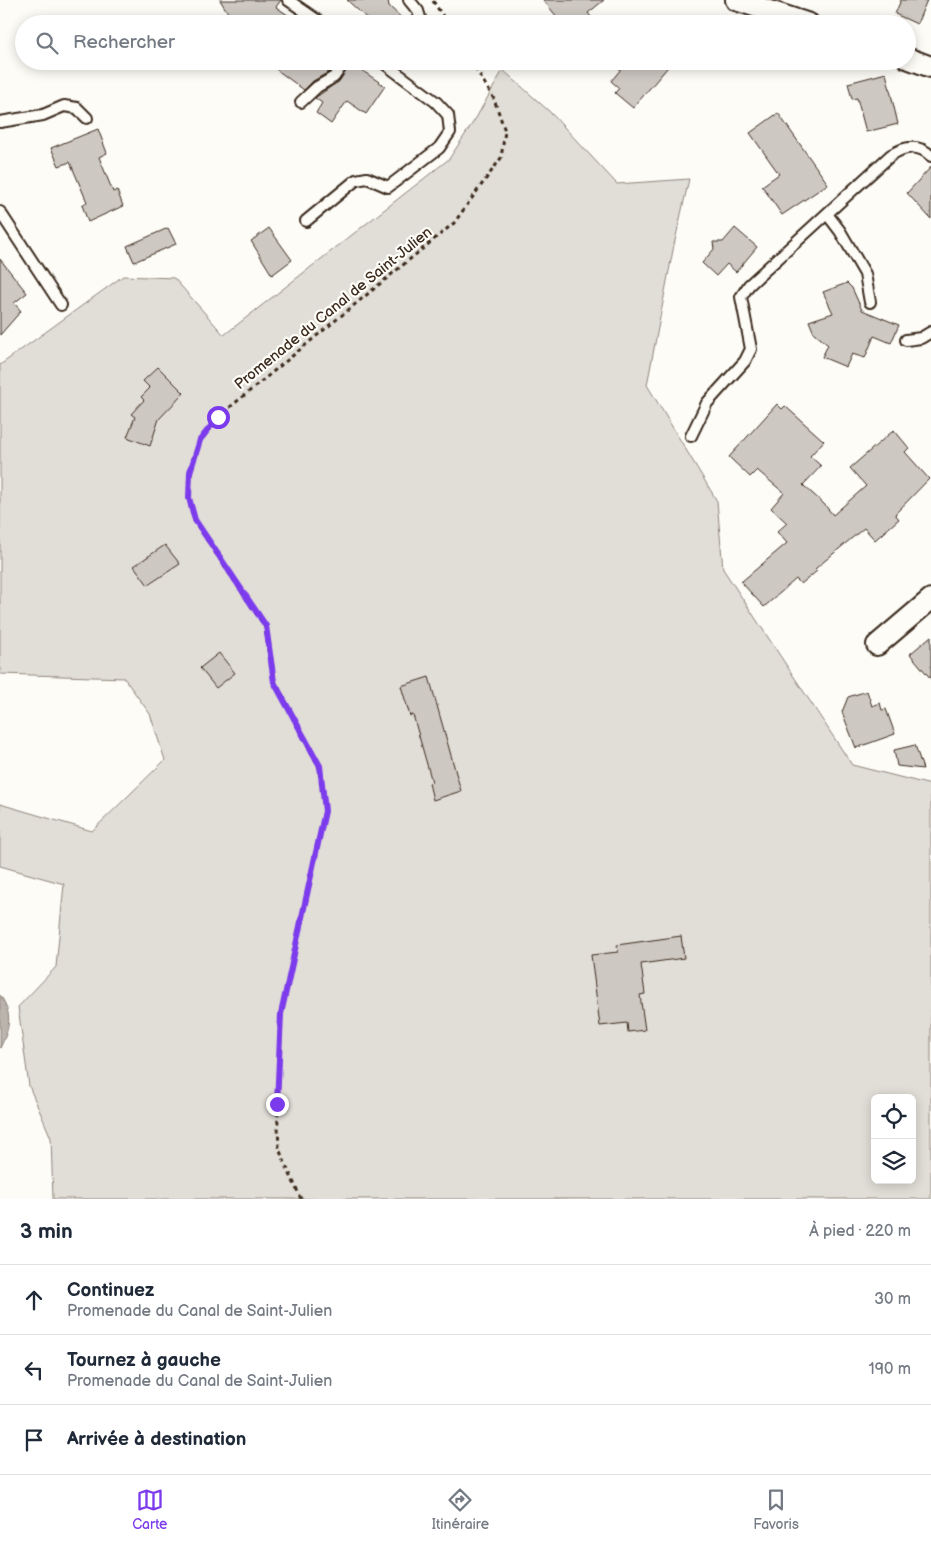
<!DOCTYPE html>
<html lang="fr">
<meta charset="utf-8">
<style>
:root{--surface:#fff;--page:#f2f2f3;--text:#1f2937;--muted:#747a83;--line:#e0e1e3;--accent:#7c3aed}
body{margin:0;font-family:"Balsamiq Sans",sans-serif;background:var(--page);color:var(--text)}
.controls{position:absolute;right:15px;bottom:15px;display:grid;overflow:hidden;border-radius:8px;box-shadow:0 2px 12px #0003}
.controls button{width:45px;height:45px;display:grid;place-items:center;padding:0;border:0;border-bottom:1px solid var(--line);background:var(--surface);color:var(--text);font:25px sans-serif}
.stop{position:absolute;width:15px;height:15px;margin:-11px;border:4px solid #7c3aed;border-radius:50%;background:#fff}
.stop.end{background:#7c3aed;border-color:#fff;box-shadow:0 1px 5px #0008}
.list{margin:0;padding:0;list-style:none}
h2{display:flex;justify-content:space-between;align-items:center;height:65px;margin:0;padding:0 20px;font-size:21px}
h2 small{font-size:16px;font-weight:400;color:var(--muted)}
.list li{display:grid;grid-template-columns:32px 1fr auto;gap:15px;align-items:center;box-sizing:border-box;height:70px;padding:0 20px;border-top:1px solid var(--line)}
.list b{display:block;font-size:19px;white-space:nowrap}
.list p{margin:0;font-size:16px;white-space:nowrap;color:var(--muted)}
.list em{font-size:16px;font-style:normal;color:var(--muted)}
.icon{flex:none;width:28px;height:28px;fill:none;stroke:currentColor;stroke-width:2;stroke-linecap:round;stroke-linejoin:round}
.map{position:relative;flex:none;width:931px;height:1199px;overflow:hidden}
.search{position:absolute;background:var(--surface);box-shadow:0 2px 12px #0003;left:15px;right:15px;top:15px;height:55px;display:flex;align-items:center;gap:12px;box-sizing:border-box;padding:0 18px;border-radius:28px;color:var(--muted);font-size:19px}
.sheet{height:275px;background:var(--surface)}
nav{display:flex;justify-content:space-around;align-items:center;box-sizing:border-box;height:70px;border-top:1px solid var(--line);background:var(--surface);font-size:14px;color:var(--muted)}
nav a{display:grid;justify-items:center;gap:2px}
nav .on{color:var(--accent)}
.map>svg:first-child{display:block}
.green{fill:#e1ded7;stroke:#8e847a;fill-rule:evenodd}
.water{fill:#bbb4ad;stroke:#887d74}
.building{fill:#cdc8c2;stroke:#3b2a1e}
.lines{fill:none;stroke-linecap:round;stroke-linejoin:round}
.lane-casing{stroke:#3b2a1e;stroke-width:14}
.street-casing{stroke:#3b2a1e;stroke-width:24}
.path{stroke:#3b2a1e;stroke-width:3;stroke-dasharray:4 4;stroke-linecap:butt}
.lane{stroke:#fdfcf7;stroke-width:10}
.street{stroke:#fdfcf7;stroke-width:20}
.route{stroke:#7c3aed;stroke-width:6}
.labels{text-anchor:middle;stroke-width:4.5;stroke-linejoin:round;paint-order:stroke}
.street-label{font-size:15px;fill:#3b2a1e;stroke:#fdfcf7}
</style>
<div class="map">
<svg width="931" height="1199" viewBox="0 0 931 1199">
<rect width="100%" height="100%" fill="#fdfcf7"/>
<filter id="ink" filterUnits="userSpaceOnUse"><feTurbulence type="fractalNoise" baseFrequency=".02" numOctaves="2"/><feDisplacementMap in="SourceGraphic" scale="10" xChannelSelector="R" yChannelSelector="G"/><feConvolveMatrix kernelMatrix="1 2 1 2 8 2 1 2 1" color-interpolation-filters="sRGB"/></filter>
<g filter="url(#ink)">
<!-- green -->
<path class="green" d="M503 70 550 112 617 184 689 179 674 245 647 385 717 501 723 569 852 765 931 785V1199H53L51 1138 29 1086 18 1007 56 967 64 884 0 866V804L92 831 165 760 150 714 124 678 0 674V365L123 276 174 278 224 335 449 159 476 118ZM875 1098H912V1180H875Z"/>
<!-- water -->
<path class="water" d="M0 995C13 1014 10 1028 0 1048Z"/>
<!-- building -->
<path class="building" d="M220 0H281L276 7 301 24H235Z
M347 0H388L389 6 408 24H373Z
M543 0H604L588 13 597 24H563Z
M901 0H927L917 24 895 14Z
M265 61H336L329 72 313 81 304 90Z
M628 61H673L633 108 615 93 619 88 611 81Z
M351 63 385 86 366 114 347 101 331 124 316 113 322 103 315 98 339 81Z
M886 73 898 124 866 132 857 98 852 99 848 83Z
M778 113 828 184 782 215 762 186 779 174 750 133Z
M98 129 107 153 99 157 113 192 117 190 123 206 88 222 82 205 87 202 70 162 59 166 51 148Z
M931 167V219L907 193Z
M168 228 176 244 134 262 127 246Z
M269 228 292 260 272 275 251 241Z
M735 228 757 247 736 272 727 264 716 276 702 263 714 249 713 242H723Z
M0 259 27 293 14 303 21 311 0 335Z
M847 283 852 288 862 310 899 325 891 343 874 336 865 358 852 354 846 367 822 357 828 345 814 333 809 321 833 313 823 292Z
M158 367 184 393 159 419 150 446 127 437 135 417 131 414 144 400 141 397 150 388 143 381Z
M777 404 782 409 785 406 824 441 810 456 821 466 803 485 824 504 833 515 866 486 850 468 894 430 909 448 905 452 929 479 895 514 899 519 875 540 864 528 815 569 817 571 801 584 796 579 764 607 741 582 787 543 777 532 787 523 771 508 784 493 757 470 750 477 729 457Z
M165 545 180 564 148 585 134 566Z
M931 636V679L910 654Z
M219 653 235 673 216 688 200 668Z
M429 677 461 791 433 800 429 783 432 782 413 715 410 716 401 686Z
M867 691 872 706 880 703 882 710 886 709 895 734 856 748 842 712 848 697Z
M915 745 923 769 897 766 894 750Z
M681 936 684 958 641 964 645 994 640 995 645 1030 628 1032 627 1023 600 1026 591 955 618 952 617 945Z"/>
<g class="lines">
<defs>
<path id="lane" d="M288 0 323 24
M409 0 418 11 422 24
M301 102 317 87 334 77 345 61
M0 122 43 115 64 106 77 108 87 118
M0 212 61 305
M827 214 840 231 865 274 870 302
M306 221 356 180 367 178 388 187 439 148 450 132 448 115 436 102 381 61
M906 340 921 338 931 332
M691 436 707 403 745 361 751 349 741 297 749 285 891 155C904 147 918 143 931 156"/>
<path id="street" d="M736 0 809 24
M907 58 931 67
M877 645 931 599"/>
</defs>
<!-- lane casing -->
<use href="#lane" class="lane-casing"/>
<!-- street casing -->
<use href="#street" class="street-casing"/>
<!-- path -->
<path class="path" d="M433 1 448 24
M301 1199 279 1149 277 1104 281 1014 325 811 319 766 275 682 265 626 195 521 189 498 190 472 200 441 218 417 454 223 501 158 505 131 494 99 471 61"/>
<!-- lane -->
<use href="#lane" class="lane"/>
<!-- street -->
<use href="#street" class="street"/>
</g>
</g>
<g class="lines" filter="url(#ink)">
<!-- route -->
<path class="route" d="M218 417 200 440 190 472 189 498 195 520 266 626 274 682 320 766 325 811 281 1014 277 1104"/>
</g>
<g class="labels">
<!-- street labels -->
<g class="street-label">
<text transform="translate(333 308) rotate(-39)" y="5">Promenade du Canal de Saint-Julien</text>
</g>
</g>
</svg>
<div class="controls">
<button><svg class="icon" aria-label="locate" viewBox="0 0 24 24"><circle cx="12" cy="12" r="6"/><path d="M12 2v4M12 18v4M2 12h4M18 12h4"/></svg></button>
<button><svg class="icon" aria-label="layers" viewBox="0 0 24 24"><path d="M12 4l9 5-9 5-9-5zM3 14l9 5 9-5"/></svg></button>
</div>
<div class="stop" style="left:218px;top:417px"></div>
<div class="stop end" style="left:277px;top:1104px"></div>
<div class="search"><svg class="icon" aria-label="search" viewBox="0 0 24 24"><circle cx="10" cy="10" r="6"/><path d="M15 15l6 6"/></svg>Rechercher</div>
</div>
<section class="sheet">
<h2>3 min<small>À pied · 220 m</small></h2>
<ul class="list">
<li><svg class="icon" aria-label="ahead" viewBox="0 0 24 24"><path d="M12 20V5M6 11l6-6 6 6"/></svg><div><b>Continuez</b><p>Promenade du Canal de Saint-Julien</p></div><em>30 m</em></li>
<li><svg class="icon" aria-label="left" viewBox="0 0 24 24"><path d="M17 20v-9H6M10 6l-5 5 5 5"/></svg><div><b>Tournez à gauche</b><p>Promenade du Canal de Saint-Julien</p></div><em>190 m</em></li>
<li><svg class="icon" aria-label="arrive" viewBox="0 0 24 24"><path d="M6 21V4h12l-3 4 3 4H6"/></svg><div><b>Arrivée à destination</b></div></li>
</ul>
</section>
<nav>
<a class="on"><svg class="icon" aria-label="map" viewBox="0 0 24 24"><path d="M3 6l6-2 6 2 6-2v14l-6 2-6-2-6 2zM9 4v14M15 6v14"/></svg>Carte</a>
<a><svg class="icon" aria-label="directions" viewBox="0 0 24 24"><path d="M12 3l9 9-9 9-9-9zM9 14v-3h6M13 9l2 2-2 2"/></svg>Itinéraire</a>
<a><svg class="icon" aria-label="saved" viewBox="0 0 24 24"><path d="M7 4h10v16l-5-4-5 4z"/></svg>Favoris</a>
</nav>
